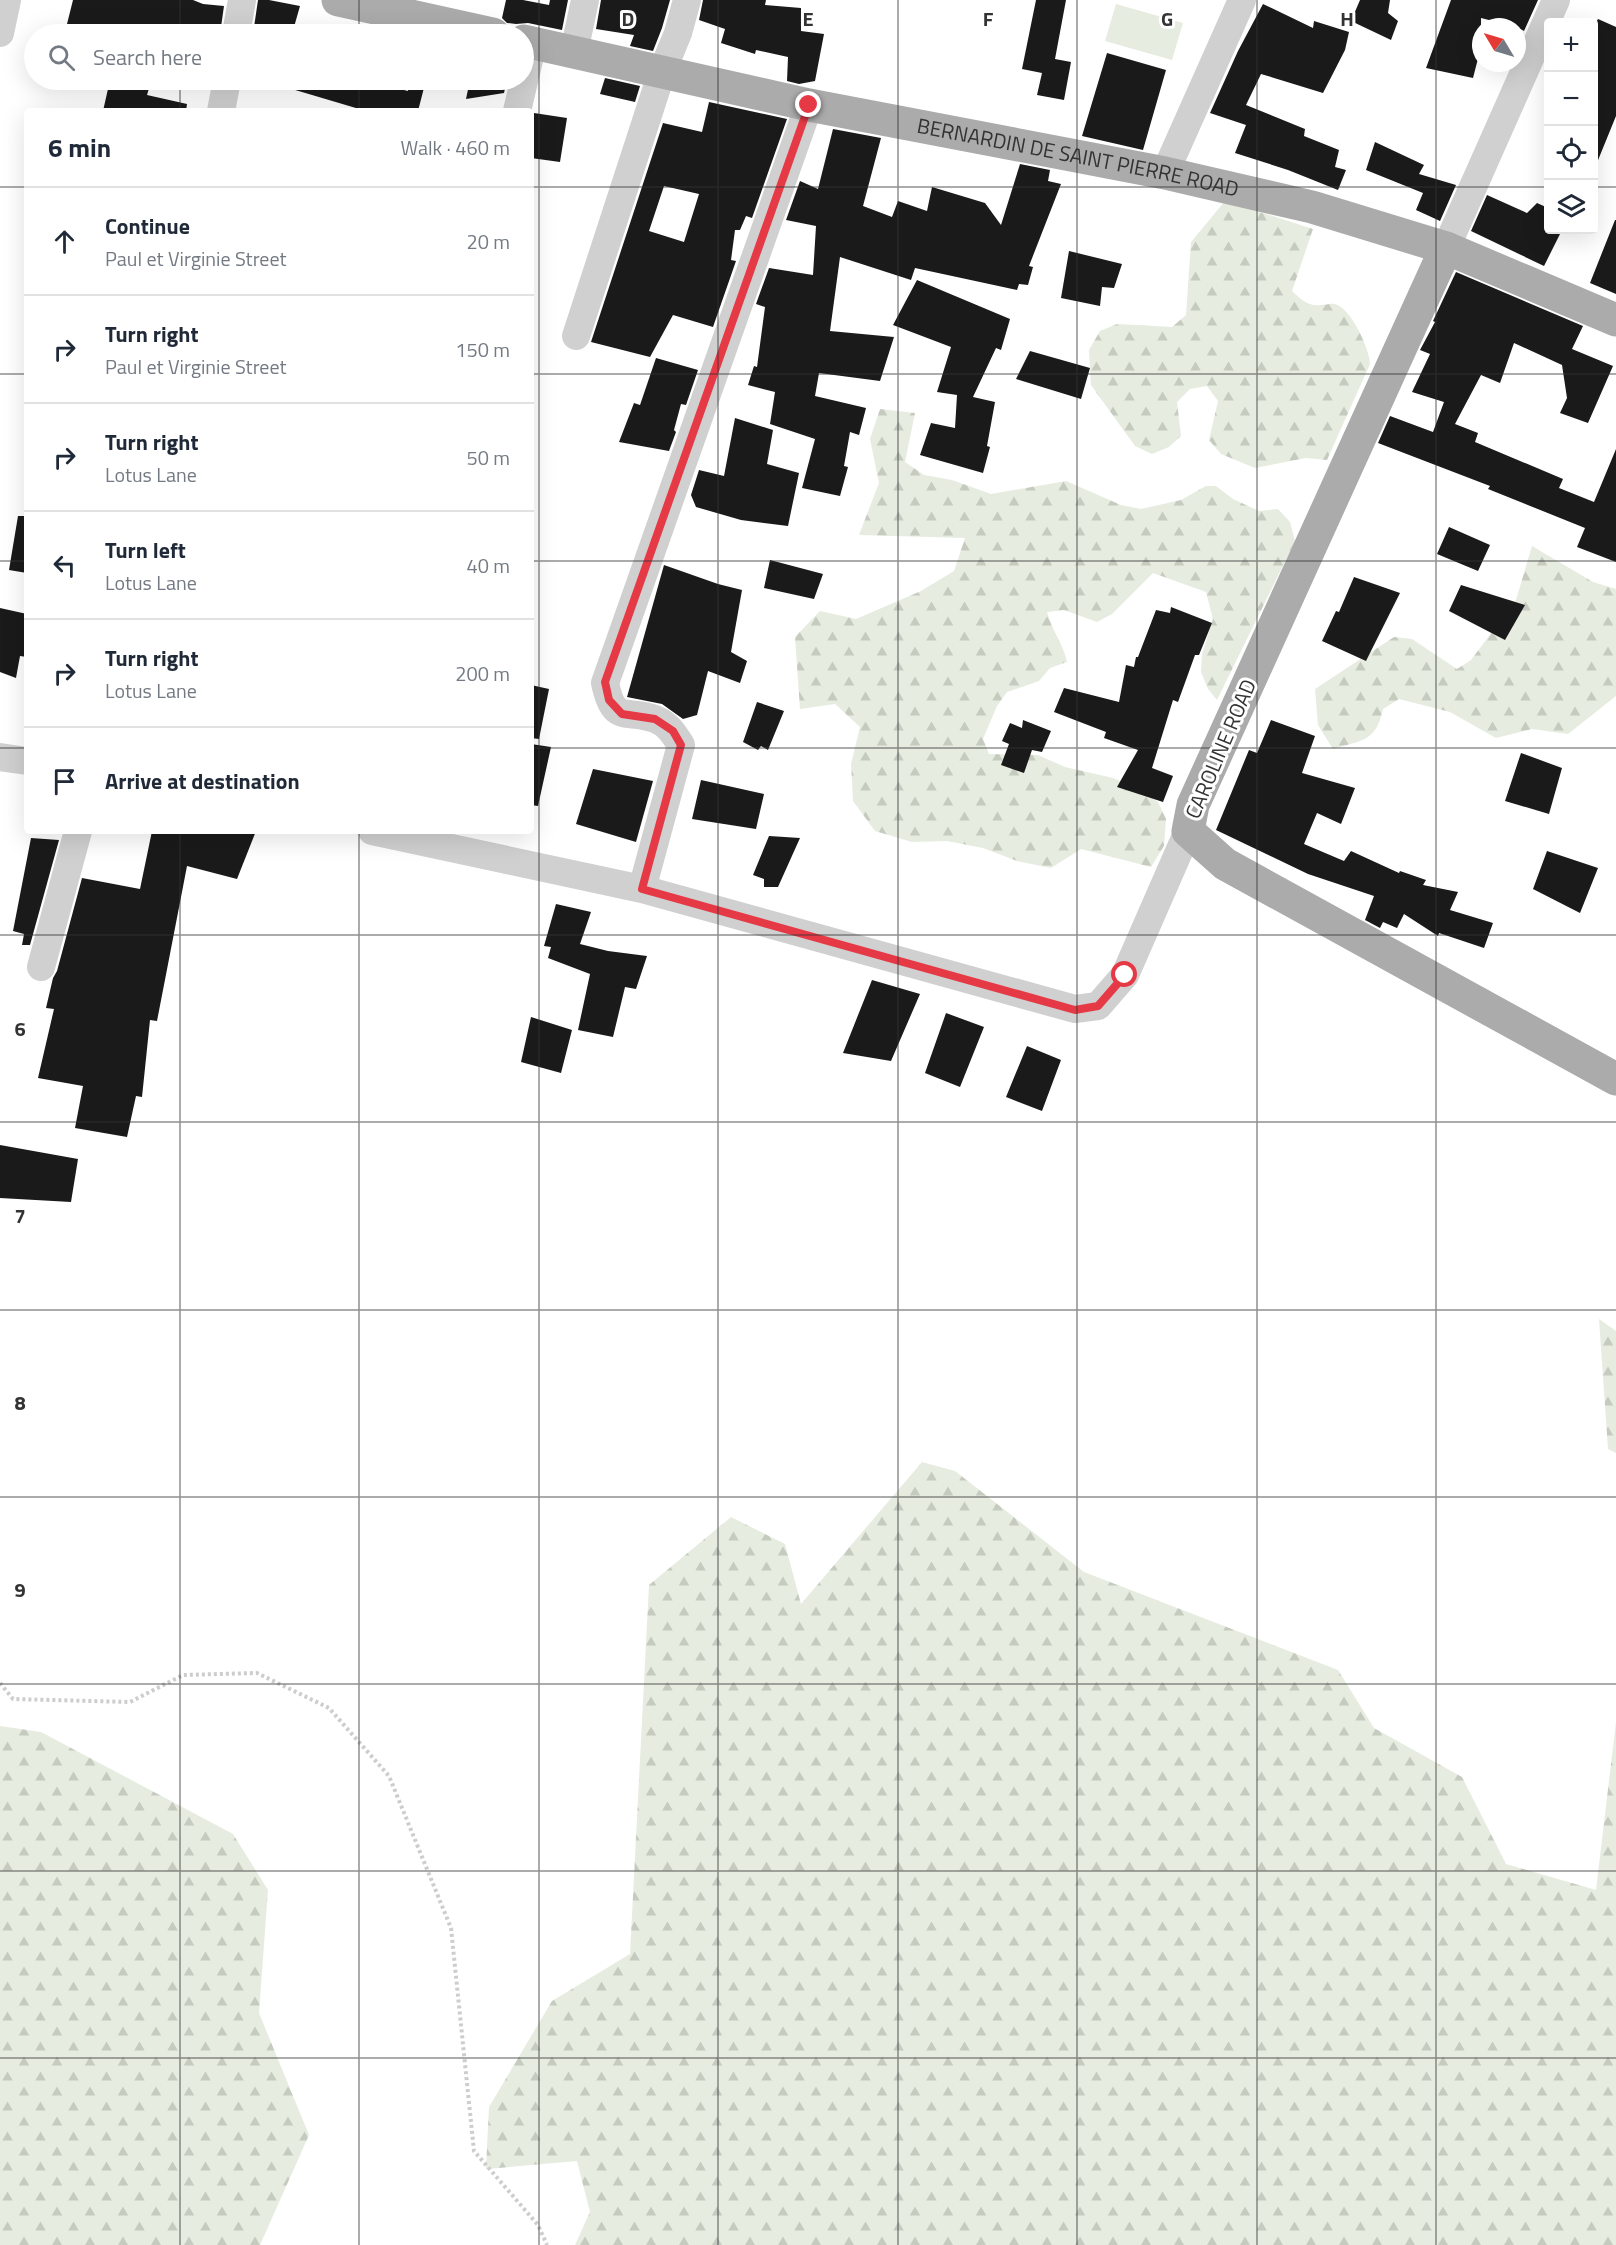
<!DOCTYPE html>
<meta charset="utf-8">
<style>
:root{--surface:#fff;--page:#f6f6f7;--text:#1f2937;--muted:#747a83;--line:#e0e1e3}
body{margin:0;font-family:"Titillium Web",sans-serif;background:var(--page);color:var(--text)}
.controls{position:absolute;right:18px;top:18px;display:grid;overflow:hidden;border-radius:6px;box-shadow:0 6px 24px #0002}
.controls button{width:54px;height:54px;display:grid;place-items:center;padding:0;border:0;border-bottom:2px solid var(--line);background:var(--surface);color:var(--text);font:30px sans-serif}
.compass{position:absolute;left:1472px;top:18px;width:54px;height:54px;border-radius:50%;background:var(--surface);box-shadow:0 6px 24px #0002;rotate:308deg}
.stop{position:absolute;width:18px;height:18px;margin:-14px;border:4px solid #e63946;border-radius:50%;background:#fff}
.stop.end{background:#e63946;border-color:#fff;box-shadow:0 2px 6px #0008}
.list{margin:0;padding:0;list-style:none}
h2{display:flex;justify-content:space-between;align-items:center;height:78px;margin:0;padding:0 24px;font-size:26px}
h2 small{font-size:20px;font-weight:400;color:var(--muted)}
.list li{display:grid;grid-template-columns:39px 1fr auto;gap:18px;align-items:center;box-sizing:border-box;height:108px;padding:0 24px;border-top:2px solid var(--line)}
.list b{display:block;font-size:22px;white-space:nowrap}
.list p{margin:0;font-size:20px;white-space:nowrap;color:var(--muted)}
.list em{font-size:20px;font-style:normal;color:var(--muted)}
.icon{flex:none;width:33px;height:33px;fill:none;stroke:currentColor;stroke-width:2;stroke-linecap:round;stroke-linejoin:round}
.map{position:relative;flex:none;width:1616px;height:2245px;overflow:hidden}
.search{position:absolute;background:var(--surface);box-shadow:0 6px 24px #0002;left:24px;top:24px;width:510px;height:66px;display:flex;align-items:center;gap:15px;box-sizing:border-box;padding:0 21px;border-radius:33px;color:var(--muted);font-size:22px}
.panel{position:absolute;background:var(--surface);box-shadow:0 6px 24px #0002;left:24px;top:108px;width:510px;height:726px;border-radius:6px}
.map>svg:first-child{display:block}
.forest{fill:url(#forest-firs)}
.pitch{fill:#e6ecdf}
.building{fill:#1a1a1a;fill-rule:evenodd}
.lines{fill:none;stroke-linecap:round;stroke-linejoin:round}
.path{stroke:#cdcdcd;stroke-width:4;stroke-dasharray:3 3;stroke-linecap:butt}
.minor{stroke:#d0d0d0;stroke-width:28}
.major{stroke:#ababab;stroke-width:33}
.route{stroke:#e63946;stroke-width:8}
.grid{fill:none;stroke:#333;stroke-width:1.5;stroke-opacity:0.55}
.labels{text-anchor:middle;stroke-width:6;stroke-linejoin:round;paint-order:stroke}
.street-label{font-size:21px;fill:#333;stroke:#fff}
.grid-label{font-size:20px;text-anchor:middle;font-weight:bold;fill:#333;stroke:#fff;stroke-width:6;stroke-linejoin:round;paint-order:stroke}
</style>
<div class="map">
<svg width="1616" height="2245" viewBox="0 0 1616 2245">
<defs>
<pattern id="forest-firs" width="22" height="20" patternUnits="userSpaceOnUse" patternTransform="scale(1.5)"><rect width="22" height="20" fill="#e6ecdf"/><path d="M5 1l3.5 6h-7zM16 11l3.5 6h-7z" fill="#c6cbc0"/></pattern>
</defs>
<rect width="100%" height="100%" fill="#fff"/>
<!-- forest -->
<path class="forest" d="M1225 201 1313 229 1292 291C1301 299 1308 307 1321 305 1325 305 1331 303 1335 304 1351 308 1370 350 1370 364L1327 460 1306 458 1255 468 1221 454 1209 440 1218 401 1207 386 1190 389 1177 402 1181 436 1169 447 1152 454 1135 446 1091 385 1089 350 1100 331 1117 324 1172 327 1186 315 1191 242Z
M880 409 915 413 905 462 924 475 952 480 991 494 1066 481 1121 505 1141 509 1181 500 1206 486H1216L1233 499 1259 511 1278 509 1290 522 1295 541 1217 700 1208 689 1201 672 1202 654 1213 619 1206 592 1153 573 1112 614 1097 622 1064 610 1047 612C1052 631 1063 643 1067 662L1050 668 1039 681 1007 692 997 706 983 739 989 754 1038 755 1065 767 1113 778 1142 790 1158 802 1166 819 1164 846 1151 867 1081 849 1051 868 1017 861 983 848 947 841 912 842 875 831 853 801 851 764 860 727 835 704 800 709 795 637 820 611 856 619 921 591 954 571 965 538 859 535 879 483 870 439Z
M1532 546 1593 582 1616 589V696L1568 734 1532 729 1496 738 1450 712 1399 699 1383 709C1376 742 1362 740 1333 749L1318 725 1315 689 1394 637 1412 639 1457 669 1471 660 1516 600Z
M1599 1319 1616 1331V1453L1608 1449Z
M922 1462 955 1471 1084 1572 1338 1670 1374 1728 1462 1777 1506 1864 1596 1890 1616 1722V2245H575L590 2212 577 2161 486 2169 489 2107 552 2001 630 1954 649 1585 731 1517 785 1544 801 1604Z
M0 1726 41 1732 233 1834 268 1890 259 2013 309 2135 260 2245H0Z"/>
<!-- pitch -->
<path class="pitch" d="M1116 4 1183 23 1172 60 1105 41Z"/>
<!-- building -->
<path class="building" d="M73 0H193L203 4 224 6 220 34H109V31L66 28Z
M258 0H269L300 6 292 34H253Z
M506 0H523L549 5 550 0H568L562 30 528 23 516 24 507 23 502 18Z
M601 0H670L662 28 653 51 630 46 634 35 596 29Z
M703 0H766L765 5 801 8V31L824 34 815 81 799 84 787 81 788 57 756 50 755 54 721 43 725 29 699 20Z
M1036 0H1066L1055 59 1071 62 1064 100 1037 95 1042 73 1022 69Z
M1360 0H1390L1388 13 1398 21 1391 40 1351 21Z
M1451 0H1538L1524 31 1517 27 1481 18V47L1473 78 1426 68Z
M1263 4 1313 28 1314 21 1349 32 1345 50 1323 93 1261 74 1246 105 1305 129 1304 136 1339 150 1335 167 1346 170 1338 190 1288 170 1235 153 1246 125 1210 113 1238 51Z
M1598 19 1616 27V116L1594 170 1593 28Z
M1107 53 1166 70 1143 150 1082 136Z
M605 78 640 86 635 102 600 94Z
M110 80H128L150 85 147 95 187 104 186 111H103Z
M275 80H363L408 91 409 80H426L418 111H366L275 84Z
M470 80H507L504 93 466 99Z
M709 102 787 119 752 218 746 216 740 230H735L731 260 736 261 713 327 673 315 650 357 591 342 663 123 702 132ZM664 186 699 194 684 242 649 231Z
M534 113 567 118 560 162 531 158V119Z
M833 129 881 138 863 206 892 217 898 201 927 211 932 187 985 203 1001 225 1020 164 1050 170 1048 181 1061 184 1029 266 1033 267 1028 285 1019 284 1017 290 915 268 911 280 840 257 830 331 894 337 880 381 819 373 815 396 866 408 859 435 850 432 844 466 848 467 840 496 802 488 815 439 770 424 775 392 748 385 754 366 757 367 765 307 756 304 769 268 813 275 816 226 786 220 800 181 818 189Z
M1375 142 1424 165 1419 174 1456 185 1440 221 1416 210 1423 193 1366 170Z
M1487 195 1527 213 1537 203 1548 208V230H1562L1544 266 1471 231Z
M1615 220H1616V294L1590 283Z
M1069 251 1122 264 1114 288 1102 287 1100 306 1061 298Z
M1456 272 1583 326 1572 349 1613 366 1588 423 1560 413 1567 398 1562 365 1514 343 1500 383 1481 375 1455 424 1478 433 1475 442 1563 479 1559 488 1594 502 1616 449V562L1577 547 1585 528 1488 489 1490 486 1378 443 1390 416 1433 432 1444 402 1412 392 1430 354 1420 350 1435 322 1433 321Z
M917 280 1010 319 1001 350 996 348 973 397 995 402 987 446 990 447 983 473 920 455 931 423 955 428 957 395 937 392 951 347 893 325Z
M1030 351 1090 368 1081 399 1016 379Z
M656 358 698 370 686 405 681 404 674 430 676 432 669 451 619 442 634 403 640 405Z
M735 418 773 430 767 464 799 473 788 526 741 520 696 507 691 495 699 470 724 476Z
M18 516H27V573L9 570Z
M1449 527 1490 545 1478 571 1437 554Z
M770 560 823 574 814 599 764 588Z
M664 565 718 584 742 590 731 652 747 661 740 683 708 671 697 715 683 719 662 704 627 697Z
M1354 577 1400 593 1366 661 1322 641 1336 611 1339 612Z
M1461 585 1525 605 1505 640 1449 611Z
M1171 607 1212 623 1199 655H1195L1178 702 1173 700 1152 768 1173 776 1163 802 1117 787 1138 750 1104 738 1106 732 1054 712 1064 688 1119 702 1126 665 1134 667 1136 657H1138L1156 610 1170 613Z
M0 608 27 614V657L20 656 16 678 0 672Z
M531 685 549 689 539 739 531 738Z
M757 702 784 711 768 750 761 746 758 750 743 742Z
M1023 720 1051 731 1042 752 1032 750 1024 773 1001 765 1009 744 1002 741 1010 723 1022 728Z
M1271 720 1315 736 1302 773 1355 788 1341 824 1317 813 1304 844 1344 861 1351 851 1399 873 1400 871 1426 880 1423 885 1458 892 1450 910 1493 923 1484 948 1439 933 1438 936 1404 914 1397 928 1383 922 1380 928 1365 920 1374 896 1308 874 1216 830 1249 750 1257 753Z
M531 744 551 747 538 806 531 805Z
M1521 753 1562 768 1549 814 1505 801Z
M593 769 653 781 636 842 576 824Z
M701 780 764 794 756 829 692 819Z
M152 831H256L237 879 187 866 157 1021 150 1020 142 1097 136 1096 127 1137 75 1128 83 1086 38 1078 54 1009 46 1008 53 978 57 971 82 878 140 889Z
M769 836 800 838 778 887H764V879L753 875Z
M31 838 59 840 30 945H22L24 934 13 931Z
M1547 851 1598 868 1580 913 1533 889Z
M556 904 591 912 580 944 608 951 647 956 636 989 625 987 613 1037 578 1030 590 974 548 958 551 947 544 946Z
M872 980 920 994 891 1061 843 1053Z
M946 1013 984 1027 960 1087 925 1073Z
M531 1017 572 1030 561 1073 521 1062Z
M1027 1046 1061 1060 1042 1111 1006 1097Z
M0 1145 78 1159 71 1202 0 1198Z"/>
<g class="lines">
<!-- path -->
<path class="path" d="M0 1683 13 1699 130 1702 183 1675 257 1673 329 1708 389 1776 451 1928 474 2151 538 2225 547 2245"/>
<!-- minor -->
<path class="minor" d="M0 33 7 0
M236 34 242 0
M574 52 585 0
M221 111 227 80
M517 111 533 43
M1165 173 1242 0
M1446 248 1556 0
M576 336 662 72 678 33 687 0
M0 757 27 761
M372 831 642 889 1075 1009 1098 1006 1125 975 1188 831
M642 889 681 745C674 734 668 724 655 719 626 708 614 726 605 683L809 105
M41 967 78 831"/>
<!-- major -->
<g class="major">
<path d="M338 0 493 34"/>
<path id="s1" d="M524 41 809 105 1165 173 1312 207 1446 248 1616 320"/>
<path d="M1446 248 1193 805 1188 831 1225 864 1616 1079"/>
</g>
</g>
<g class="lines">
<!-- route -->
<path class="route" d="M809 105 605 682 609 700 622 714 655 719 673 731 681 745 642 889 1075 1010 1098 1006 1125 975"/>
</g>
<!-- grid -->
<path class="grid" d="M180 0V34M359 0V34M539 0V2245M718 0V2245M898 0V2245M1077 0V2245M1257 0V2245M1436 0V2245M180 80V111M359 80V111M0 187H27M531 187H1548M1594 187H1616M0 374H27M531 374H1616M0 561H27M531 561H1616M0 748H27M531 748H1616M180 831V2245M359 831V2245M0 935H1616M0 1122H1616M0 1310H1616M0 1497H1616M0 1684H1616M0 1871H1616M0 2058H1616"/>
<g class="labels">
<!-- street labels -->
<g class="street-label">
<text dy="7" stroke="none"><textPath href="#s1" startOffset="566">BERNARDIN DE SAINT PIERRE ROAD</textPath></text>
<text transform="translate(1221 749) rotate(-67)" y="7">CAROLINE ROAD</text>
</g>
</g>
<g class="grid-label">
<text x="628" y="26">D</text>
<text x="808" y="26">E</text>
<text x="988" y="26">F</text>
<text x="1167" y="26">G</text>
<text x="1347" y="26">H</text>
<text x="20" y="1036">6</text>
<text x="20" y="1223">7</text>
<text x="20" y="1410">8</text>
<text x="20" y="1597">9</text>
</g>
</svg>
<div class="controls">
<button>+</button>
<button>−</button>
<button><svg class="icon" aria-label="locate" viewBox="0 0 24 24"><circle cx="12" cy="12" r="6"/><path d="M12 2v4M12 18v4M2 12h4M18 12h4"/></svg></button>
<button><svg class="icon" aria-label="layers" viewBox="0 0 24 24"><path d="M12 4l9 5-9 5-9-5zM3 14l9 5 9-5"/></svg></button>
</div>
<svg class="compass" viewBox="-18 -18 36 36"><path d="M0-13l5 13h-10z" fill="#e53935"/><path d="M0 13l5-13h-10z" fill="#747a83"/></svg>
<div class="stop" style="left:1125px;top:975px"></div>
<div class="stop end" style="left:809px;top:105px"></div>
<div class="search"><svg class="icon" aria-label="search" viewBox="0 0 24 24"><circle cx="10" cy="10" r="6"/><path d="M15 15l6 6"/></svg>Search here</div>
<section class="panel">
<h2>6 min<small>Walk · 460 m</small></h2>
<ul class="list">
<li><svg class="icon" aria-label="ahead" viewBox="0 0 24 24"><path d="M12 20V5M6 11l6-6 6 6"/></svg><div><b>Continue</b><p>Paul et Virginie Street</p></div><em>20 m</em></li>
<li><svg class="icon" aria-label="right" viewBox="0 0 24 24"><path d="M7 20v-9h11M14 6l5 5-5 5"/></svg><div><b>Turn right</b><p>Paul et Virginie Street</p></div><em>150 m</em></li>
<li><svg class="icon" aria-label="right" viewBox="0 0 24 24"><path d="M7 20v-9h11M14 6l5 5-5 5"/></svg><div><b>Turn right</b><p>Lotus Lane</p></div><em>50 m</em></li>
<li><svg class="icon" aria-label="left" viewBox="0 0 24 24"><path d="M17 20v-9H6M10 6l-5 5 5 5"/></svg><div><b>Turn left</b><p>Lotus Lane</p></div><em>40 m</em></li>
<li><svg class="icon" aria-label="right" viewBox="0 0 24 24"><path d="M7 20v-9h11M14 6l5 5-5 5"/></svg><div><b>Turn right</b><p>Lotus Lane</p></div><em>200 m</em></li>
<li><svg class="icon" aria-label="arrive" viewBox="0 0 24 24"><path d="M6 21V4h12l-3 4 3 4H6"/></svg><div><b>Arrive at destination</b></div></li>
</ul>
</section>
</div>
